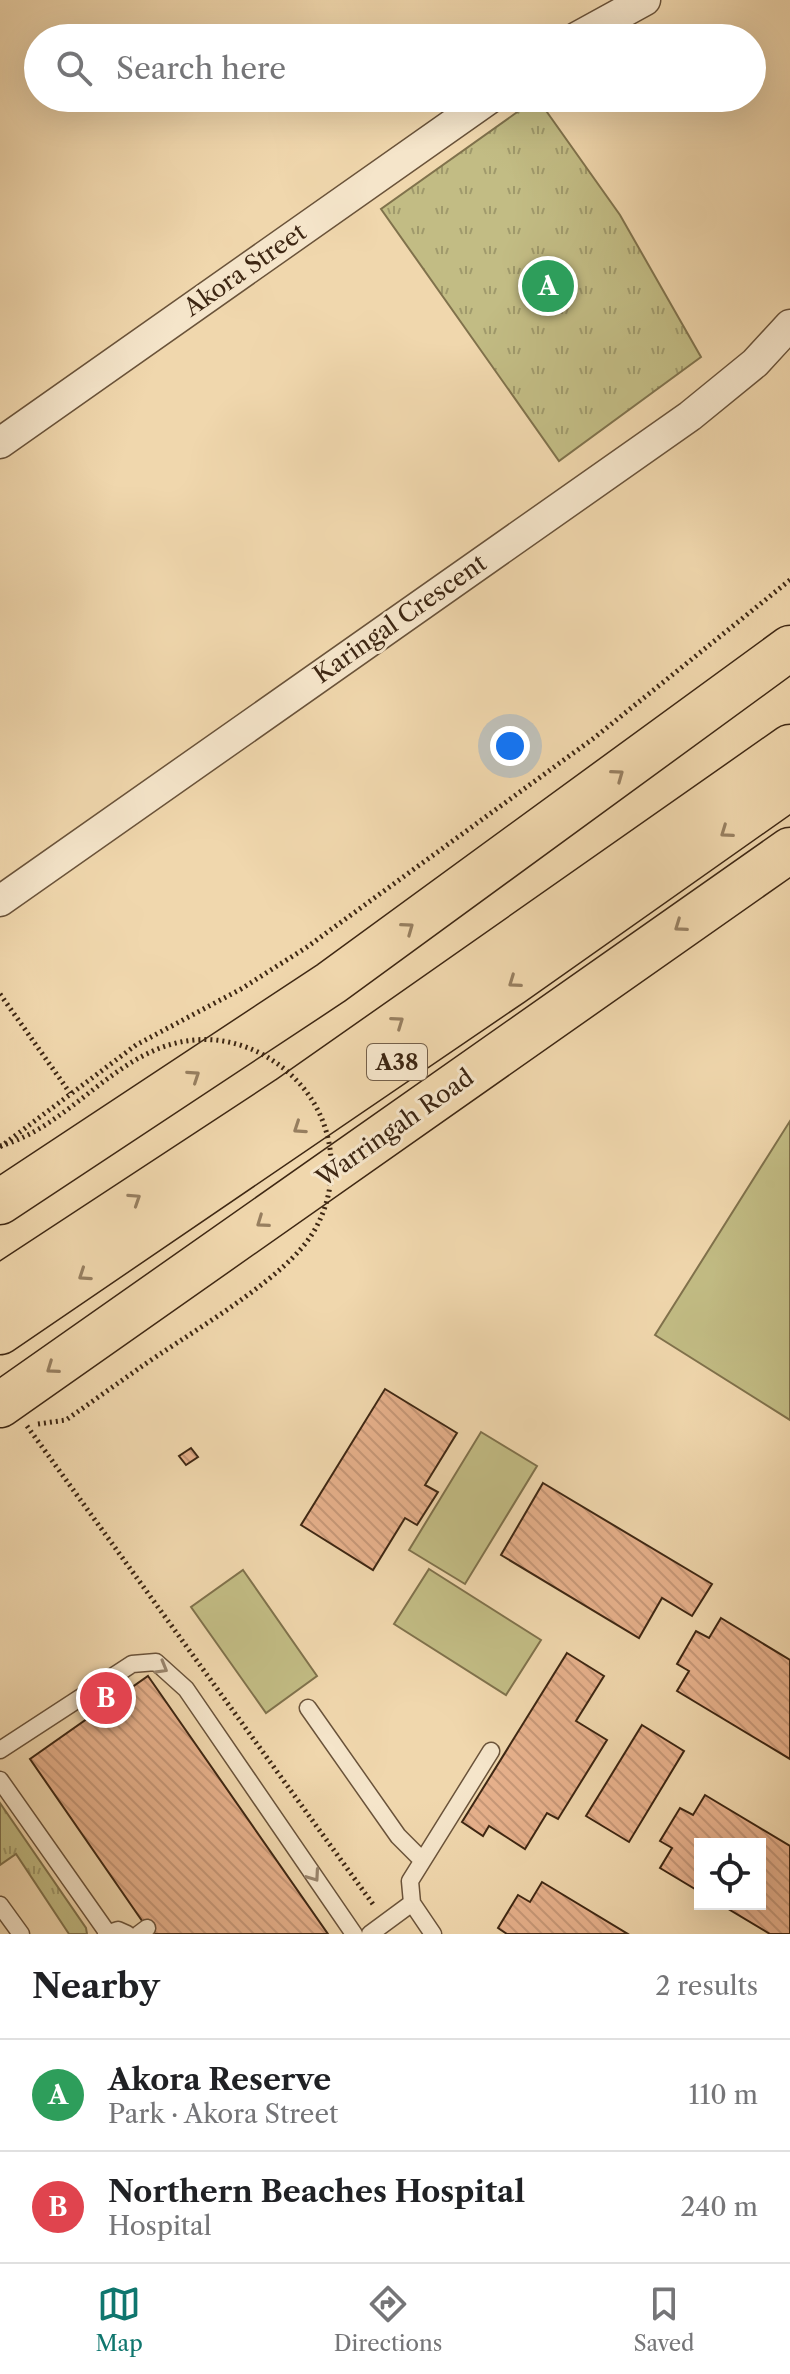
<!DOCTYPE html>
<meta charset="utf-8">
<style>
:root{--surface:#fff;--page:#f2f2f2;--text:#202124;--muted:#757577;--line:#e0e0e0;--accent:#0f766e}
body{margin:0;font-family:"Libre Caslon Text",serif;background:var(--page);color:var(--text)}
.controls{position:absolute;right:24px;bottom:24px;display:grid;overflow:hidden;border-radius:0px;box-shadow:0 8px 32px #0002}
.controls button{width:72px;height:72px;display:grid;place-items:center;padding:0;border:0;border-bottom:2px solid var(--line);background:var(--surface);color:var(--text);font:40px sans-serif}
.you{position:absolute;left:510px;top:746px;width:28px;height:28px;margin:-20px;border:6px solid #fff;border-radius:50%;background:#1a73e8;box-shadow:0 0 0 12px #1a73e833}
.badge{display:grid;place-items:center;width:52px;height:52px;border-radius:50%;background:var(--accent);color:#fff;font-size:26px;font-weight:700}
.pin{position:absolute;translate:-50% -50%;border:4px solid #fff;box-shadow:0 2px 8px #0006}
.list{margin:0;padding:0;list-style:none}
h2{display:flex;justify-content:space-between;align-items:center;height:104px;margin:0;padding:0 32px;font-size:34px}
h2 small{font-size:26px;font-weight:400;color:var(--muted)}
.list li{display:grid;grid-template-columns:52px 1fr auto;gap:24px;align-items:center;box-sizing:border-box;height:112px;padding:0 32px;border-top:2px solid var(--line)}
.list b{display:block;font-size:30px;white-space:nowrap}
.list p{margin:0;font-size:26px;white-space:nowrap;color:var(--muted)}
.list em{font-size:26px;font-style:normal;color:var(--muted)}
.icon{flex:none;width:44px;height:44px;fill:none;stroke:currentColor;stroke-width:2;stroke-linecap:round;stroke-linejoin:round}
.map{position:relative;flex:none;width:790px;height:1934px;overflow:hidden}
.search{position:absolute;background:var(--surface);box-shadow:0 8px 32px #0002;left:24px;right:24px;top:24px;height:88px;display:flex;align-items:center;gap:20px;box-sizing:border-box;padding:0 28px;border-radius:44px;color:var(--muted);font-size:30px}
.sheet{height:328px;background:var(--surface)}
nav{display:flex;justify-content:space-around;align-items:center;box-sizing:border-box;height:112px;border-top:2px solid var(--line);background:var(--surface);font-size:22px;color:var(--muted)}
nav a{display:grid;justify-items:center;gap:4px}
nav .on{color:var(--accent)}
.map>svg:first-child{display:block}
.grass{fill:url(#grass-tufts);stroke:#80724c;stroke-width:2}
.garden{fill:#c2bc84;stroke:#80724c;stroke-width:2}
.building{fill:url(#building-back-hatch);stroke:#3e2713;stroke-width:2}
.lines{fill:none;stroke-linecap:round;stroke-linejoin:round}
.lane-casing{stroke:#6a533a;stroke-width:19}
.street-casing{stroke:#6a533a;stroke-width:33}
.primary-casing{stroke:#3e2713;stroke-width:47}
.highway-casing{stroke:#3e2713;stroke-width:47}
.path{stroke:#3e2713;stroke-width:5;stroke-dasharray:2 4;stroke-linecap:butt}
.lane{stroke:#f5e5ca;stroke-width:16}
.street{stroke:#f5e5ca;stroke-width:30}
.primary{stroke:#f0d7ad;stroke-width:44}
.highway{stroke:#f0d7ad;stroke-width:44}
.path-bridge{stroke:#3e2713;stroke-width:5;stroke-dasharray:2 4;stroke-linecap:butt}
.oneway{stroke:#977f60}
.oneway2{stroke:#9a866e}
.labels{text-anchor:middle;stroke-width:6;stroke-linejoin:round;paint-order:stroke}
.shield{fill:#f5e5ca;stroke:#75604a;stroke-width:2}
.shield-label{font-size:22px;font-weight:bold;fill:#3e2713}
.street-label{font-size:24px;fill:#3e2713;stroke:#f5e5ca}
</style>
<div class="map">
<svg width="790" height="1934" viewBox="0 0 790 1934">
<defs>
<pattern id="grass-tufts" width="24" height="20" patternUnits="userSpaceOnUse" patternTransform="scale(2)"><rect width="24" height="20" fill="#c2bc84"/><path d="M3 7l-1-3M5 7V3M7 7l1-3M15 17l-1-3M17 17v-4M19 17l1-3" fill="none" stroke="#9f996b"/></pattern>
<pattern id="building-back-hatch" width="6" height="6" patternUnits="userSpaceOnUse" patternTransform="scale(2)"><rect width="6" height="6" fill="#e7b18c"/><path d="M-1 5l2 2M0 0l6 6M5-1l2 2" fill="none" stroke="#c79878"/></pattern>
</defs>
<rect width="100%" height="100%" fill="#f0d7ad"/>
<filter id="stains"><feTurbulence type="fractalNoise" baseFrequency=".0025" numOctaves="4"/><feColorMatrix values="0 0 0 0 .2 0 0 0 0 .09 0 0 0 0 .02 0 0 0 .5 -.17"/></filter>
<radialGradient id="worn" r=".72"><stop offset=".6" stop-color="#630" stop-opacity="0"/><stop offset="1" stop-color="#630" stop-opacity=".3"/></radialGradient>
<!-- grass -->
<path class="grass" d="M537 98 620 215 701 357 559 461 381 209Z
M0 1803 86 1928 87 1934H69L16 1854 0 1865Z"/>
<!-- garden -->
<path class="garden" d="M790 1121V1420L655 1335Z
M481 1432 537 1466 465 1584 409 1550Z
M429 1569 541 1640 506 1695 394 1624Z
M243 1570 317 1676 266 1713 191 1607Z"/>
<!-- building -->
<path class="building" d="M385 1389 457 1433 425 1485 438 1492 417 1525 405 1518 373 1570 301 1525Z
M191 1448 198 1457 186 1465 179 1456Z
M543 1483 712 1584 692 1616 662 1598 639 1638 501 1555Z
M721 1618 790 1660V1759L677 1691 689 1671 677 1664 696 1631 709 1638Z
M567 1653 604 1676 576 1721 607 1740 558 1819 547 1813 525 1849 489 1826 483 1836 462 1822Z
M148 1676 328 1934H151L147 1928 30 1759Z
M642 1725 684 1751 629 1842 586 1816Z
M705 1795 790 1846V1934H770L720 1904H760V1844H700V1892L660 1868 672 1848 660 1841 680 1808 693 1815Z
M542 1882 628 1934H507L498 1928 518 1895 530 1902Z"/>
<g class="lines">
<defs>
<path id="lane" d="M308 1708 398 1836 421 1859
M0 1750 132 1664 156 1662 186 1689 354 1934
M0 1780 107 1932
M0 1905 21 1934
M106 1934 118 1930 127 1934
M139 1934 147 1928
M370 1934 412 1903
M433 1934 412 1903 410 1881 491 1751"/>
<path id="street" d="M576 38 645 0
M0 443 490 98
M0 901 690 416 755 363 790 325"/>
<path id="primary" d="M0 1202 331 983 790 648
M0 1405 790 850"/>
<path id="highway" d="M0 1288 288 1099 790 747
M0 1332 512 983 790 787"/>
</defs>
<!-- lane casing -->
<use href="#lane" class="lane-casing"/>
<!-- street casing -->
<use href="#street" class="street-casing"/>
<!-- primary casing -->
<use href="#primary" class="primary-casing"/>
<!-- highway casing -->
<use href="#highway" class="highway-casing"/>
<!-- path -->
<path class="path" d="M0 994 70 1093
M0 1147 136 1045 241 989 307 947 594 738 790 580
M38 1424 66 1420 138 1369
M27 1426 375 1907"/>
<!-- lane -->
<use href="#lane" class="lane"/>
<!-- street -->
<use href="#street" class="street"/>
<!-- primary -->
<use href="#primary" class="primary"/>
<!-- highway -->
<use href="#highway" class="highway"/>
<!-- path-bridge -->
<path class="path-bridge" d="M0 1146C72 1126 117 1047 194 1040 237 1036 279 1057 305 1090 342 1137 340 1207 299 1251 262 1292 185 1336 138 1369"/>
</g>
<!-- one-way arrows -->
<defs><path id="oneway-chevron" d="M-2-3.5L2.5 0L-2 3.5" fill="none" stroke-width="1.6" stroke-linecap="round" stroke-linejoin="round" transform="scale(2)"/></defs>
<g class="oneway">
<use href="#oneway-chevron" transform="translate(618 775) rotate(-36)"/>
<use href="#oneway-chevron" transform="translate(726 832) rotate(145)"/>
<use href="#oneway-chevron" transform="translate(680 926) rotate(145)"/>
<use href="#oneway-chevron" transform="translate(408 928) rotate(-36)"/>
<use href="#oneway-chevron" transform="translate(514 982) rotate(145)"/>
<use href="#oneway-chevron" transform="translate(398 1022) rotate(-35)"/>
<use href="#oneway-chevron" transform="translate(194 1076) rotate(-34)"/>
<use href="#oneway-chevron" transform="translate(299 1128) rotate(146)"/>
<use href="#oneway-chevron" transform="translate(135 1199) rotate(-33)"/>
<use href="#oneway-chevron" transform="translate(262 1222) rotate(145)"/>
<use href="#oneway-chevron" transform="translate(84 1275) rotate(146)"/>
<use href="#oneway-chevron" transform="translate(52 1368) rotate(145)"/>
</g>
<g class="oneway2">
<use href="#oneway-chevron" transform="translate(162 1668) rotate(30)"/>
<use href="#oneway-chevron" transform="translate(314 1876) rotate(55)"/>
</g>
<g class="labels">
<!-- shield labels -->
<rect class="shield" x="367" y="1044" width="60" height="36" rx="6"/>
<g class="shield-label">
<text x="397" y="1070">A38</text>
</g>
<!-- street labels -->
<g class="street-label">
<text transform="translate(245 270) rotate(-35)" y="8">Akora Street</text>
<text transform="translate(400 619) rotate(-35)" y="8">Karingal Crescent</text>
<text transform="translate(395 1128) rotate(-35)" y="8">Warringah Road</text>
</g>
</g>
<rect width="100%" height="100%" filter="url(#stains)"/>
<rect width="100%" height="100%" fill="url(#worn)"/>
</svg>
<div class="controls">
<button><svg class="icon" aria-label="locate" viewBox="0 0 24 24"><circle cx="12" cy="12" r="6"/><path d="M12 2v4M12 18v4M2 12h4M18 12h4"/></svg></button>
</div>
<div class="you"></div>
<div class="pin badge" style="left:548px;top:286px;background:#2e9e5b">A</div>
<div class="pin badge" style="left:106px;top:1698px;background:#e0444e">B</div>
<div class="search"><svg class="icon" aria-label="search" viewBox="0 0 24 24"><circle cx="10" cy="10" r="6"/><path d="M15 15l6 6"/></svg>Search here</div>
</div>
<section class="sheet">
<h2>Nearby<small>2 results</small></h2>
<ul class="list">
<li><span class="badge" style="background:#2e9e5b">A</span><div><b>Akora Reserve</b><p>Park · Akora Street</p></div><em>110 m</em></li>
<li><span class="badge" style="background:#e0444e">B</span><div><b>Northern Beaches Hospital</b><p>Hospital</p></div><em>240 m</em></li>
</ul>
</section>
<nav>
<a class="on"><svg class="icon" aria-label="map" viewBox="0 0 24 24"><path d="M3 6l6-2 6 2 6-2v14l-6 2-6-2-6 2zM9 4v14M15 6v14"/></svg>Map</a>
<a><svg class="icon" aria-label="directions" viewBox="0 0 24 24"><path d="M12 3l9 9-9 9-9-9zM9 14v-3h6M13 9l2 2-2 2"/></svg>Directions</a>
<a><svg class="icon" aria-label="saved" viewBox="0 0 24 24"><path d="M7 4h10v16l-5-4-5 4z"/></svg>Saved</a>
</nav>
